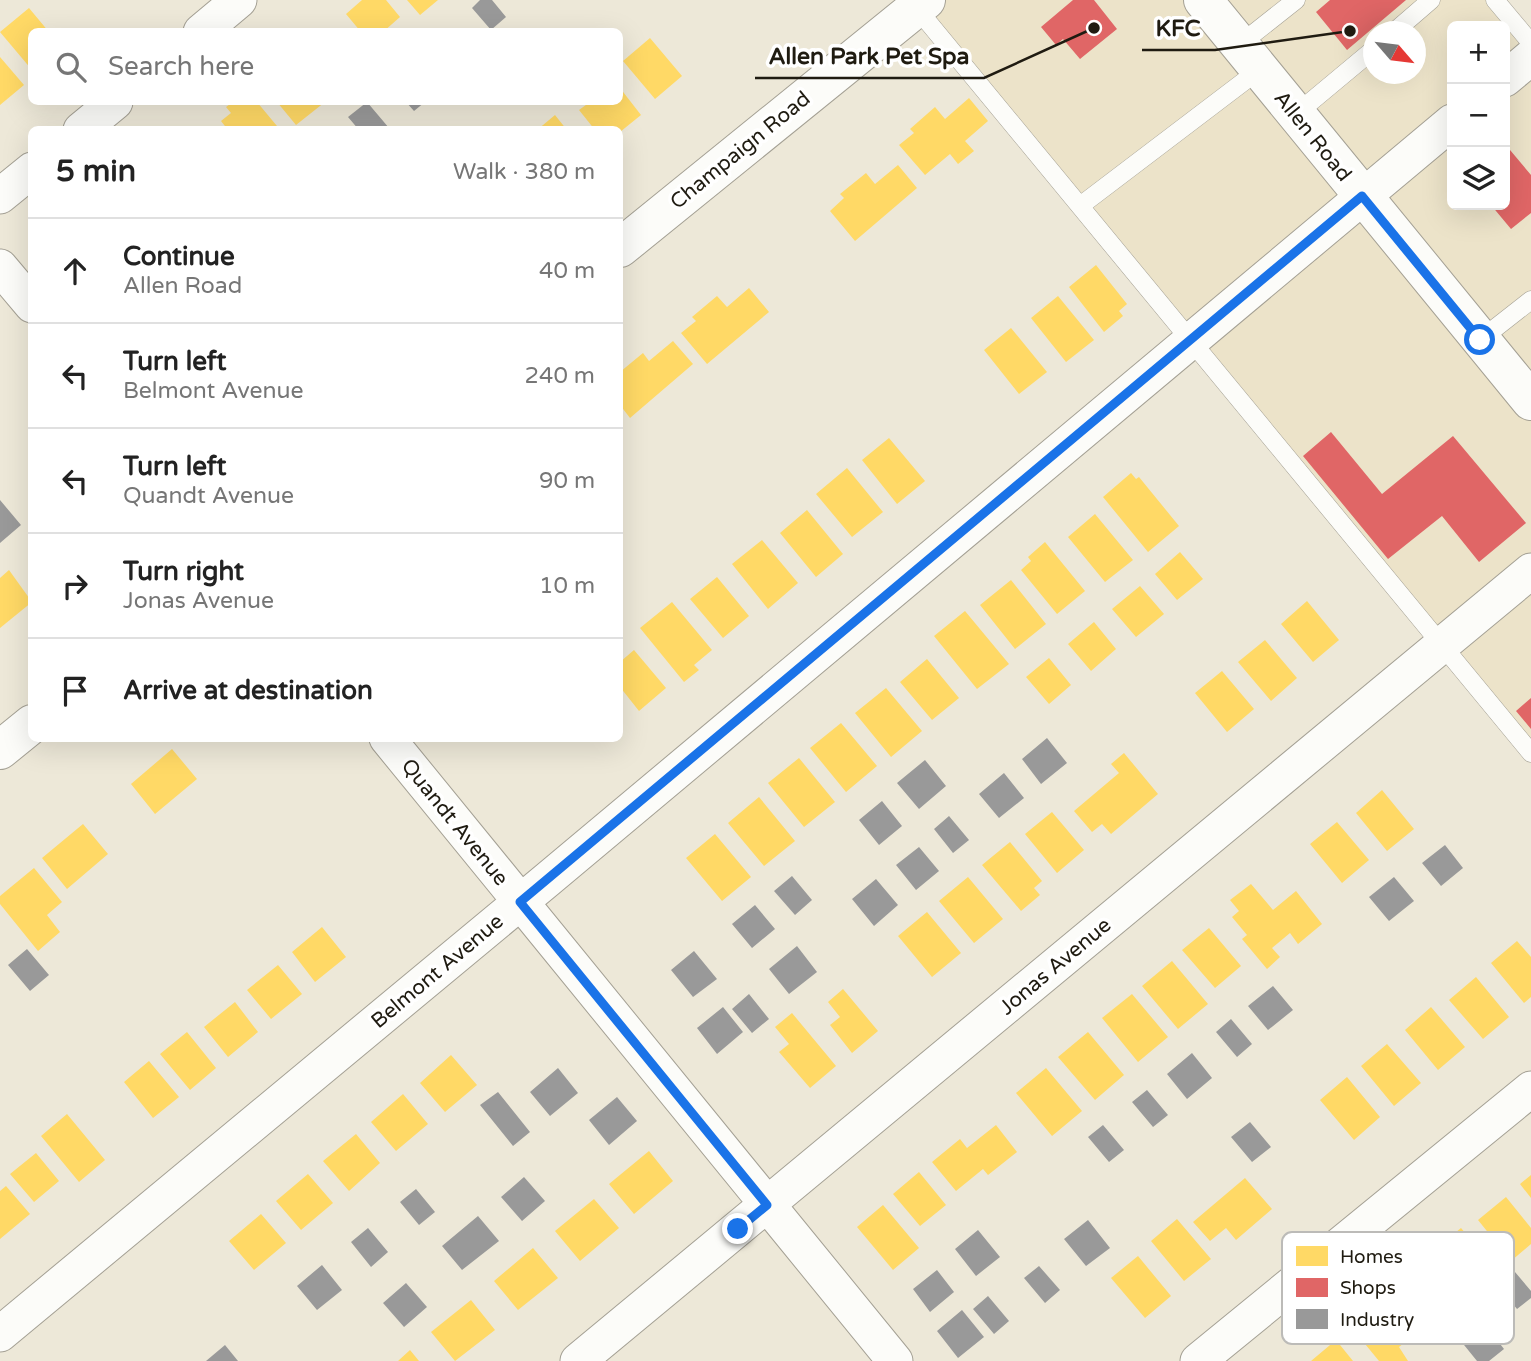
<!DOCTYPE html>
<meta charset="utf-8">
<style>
:root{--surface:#fff;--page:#f2f2f2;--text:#222;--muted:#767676;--line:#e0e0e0}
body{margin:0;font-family:"Varela Round",sans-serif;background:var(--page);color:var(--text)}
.controls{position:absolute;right:21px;top:21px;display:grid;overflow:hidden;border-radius:10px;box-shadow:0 7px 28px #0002}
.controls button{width:63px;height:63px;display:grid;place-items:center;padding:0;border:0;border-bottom:2px solid var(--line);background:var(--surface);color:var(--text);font:35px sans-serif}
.compass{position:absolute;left:1363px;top:21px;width:63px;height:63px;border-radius:50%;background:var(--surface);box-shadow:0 7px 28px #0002;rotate:118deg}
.stop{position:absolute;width:21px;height:21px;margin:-16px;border:5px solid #1a73e8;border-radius:50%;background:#fff}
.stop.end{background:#1a73e8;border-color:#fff;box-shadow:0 2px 7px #0008}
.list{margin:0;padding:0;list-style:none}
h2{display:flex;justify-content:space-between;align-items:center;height:91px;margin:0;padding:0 28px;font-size:30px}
h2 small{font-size:23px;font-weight:400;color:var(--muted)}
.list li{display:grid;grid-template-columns:46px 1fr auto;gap:21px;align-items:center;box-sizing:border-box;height:105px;padding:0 28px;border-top:2px solid var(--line)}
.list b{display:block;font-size:26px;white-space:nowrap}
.list p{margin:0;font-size:23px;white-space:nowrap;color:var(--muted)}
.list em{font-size:23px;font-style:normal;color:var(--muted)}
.icon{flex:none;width:38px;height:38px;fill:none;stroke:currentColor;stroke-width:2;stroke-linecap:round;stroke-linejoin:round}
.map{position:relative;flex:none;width:1531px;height:1361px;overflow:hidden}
.search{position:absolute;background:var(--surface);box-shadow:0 7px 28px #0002;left:28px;top:28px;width:595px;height:77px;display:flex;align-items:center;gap:18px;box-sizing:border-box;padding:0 24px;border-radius:10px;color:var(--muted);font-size:26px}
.panel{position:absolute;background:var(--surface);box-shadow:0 7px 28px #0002;left:28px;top:126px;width:595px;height:616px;border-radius:10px}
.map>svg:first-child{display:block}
.built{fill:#ece3c9;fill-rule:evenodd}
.homes{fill:#ffd966}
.shops{fill:#e06666}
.industry{fill:#999}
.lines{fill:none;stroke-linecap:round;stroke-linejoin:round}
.lane-casing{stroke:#a4a094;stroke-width:19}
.street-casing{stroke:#a4a094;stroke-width:37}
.secondary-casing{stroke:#a4a094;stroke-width:40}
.lane{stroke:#fcfcf9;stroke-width:18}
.street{stroke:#fcfcf9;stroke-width:35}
.secondary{stroke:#fcfcf9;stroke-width:38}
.route{stroke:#1a73e8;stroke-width:9}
.labels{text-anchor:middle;stroke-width:7;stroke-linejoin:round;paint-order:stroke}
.street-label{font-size:21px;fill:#1f1b11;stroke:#fff}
.key{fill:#fff;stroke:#bcbbb8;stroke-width:2}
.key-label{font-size:19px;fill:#1f1b11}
.leader{fill:none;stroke:#1f1b11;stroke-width:2.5}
.callout-dot{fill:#1f1b11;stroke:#fff;stroke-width:2.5}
.callout-label{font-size:23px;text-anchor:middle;font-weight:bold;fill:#1f1b11;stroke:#fff;stroke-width:7;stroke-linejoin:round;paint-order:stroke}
</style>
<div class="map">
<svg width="1531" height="1361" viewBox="0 0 1531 1361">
<rect width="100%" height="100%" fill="#ede8d8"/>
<!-- built -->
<path class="built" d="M910 0H1495L1531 43V753ZM1452 26H1505V205H1452ZM1374 32H1416V74H1374Z"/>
<!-- homes -->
<path class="homes" d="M362 0H386L400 17 383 32H361L346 14Z
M407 0H438L420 15Z
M29 8 49 32H32V70L0 32Z
M650 38 682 76 655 99 623 61Z
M0 57 24 85 0 105Z
M620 88 641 115 620 132V130H595L579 110 590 102H620Z
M969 98 988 121 965 141 974 151 958 164 950 154 925 175 899 145 914 133 910 129 935 107 945 119Z
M233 102H257L277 126 273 130H228L221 121 231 113 226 107Z
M277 102H325L296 125Z
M555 115 567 130H537Z
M898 165 917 188 855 241 830 211 844 198 840 194 866 173 875 184Z
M1096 265 1127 304 1119 311 1123 316 1104 332 1069 287Z
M749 288 769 312 707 364 681 333 696 321 692 317 717 296 727 307Z
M1058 296 1094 340 1066 362 1031 318Z
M1011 328 1047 372 1019 394 984 350Z
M673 341 693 364 630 418 620 405V372L643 353 649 361Z
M889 438 925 481 897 504 862 460Z
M847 468 883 512 852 537 816 494Z
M1131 473 1136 479 1139 477 1179 526 1148 552 1103 497Z
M807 510 843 554 816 577 780 533Z
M1095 514 1133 560 1105 582 1068 537Z
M762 540 798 583 768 609 732 564Z
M1045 542 1085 591 1057 614 1021 570 1031 561 1028 557Z
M1180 552 1203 579 1177 600 1155 574Z
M9 570 32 602 0 628V578Z
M717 577 749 616 723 638 690 599Z
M1011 580 1046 624 1015 649 980 605Z
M1140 586 1164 614 1136 637 1112 609Z
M1307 601 1339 640 1313 662 1281 624Z
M672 602 712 650 694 665 699 670 684 682 640 628Z
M965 611 1009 664 977 689 934 636Z
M1094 622 1116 649 1091 671 1068 644Z
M1265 640 1297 678 1271 701 1238 662Z
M634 650 666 688 639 711 620 687V662Z
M1049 658 1071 685 1049 704 1026 677Z
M927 659 959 698 932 720 900 682Z
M1222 671 1254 709 1227 732 1195 693Z
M886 688 922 731 891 757 855 713Z
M841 723 877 766 846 792 810 748Z
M172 749 197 779 155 814 131 784Z
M1124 753 1158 794 1111 834 1102 824 1092 832 1074 811 1119 773 1111 764Z
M799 758 835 802 804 827 768 783Z
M1382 790 1414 829 1387 851 1356 813Z
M759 797 795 841 764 866 728 823Z
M1052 812 1084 850 1057 873 1025 834Z
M1337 822 1369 860 1342 883 1310 844Z
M83 824 108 854 67 889 42 858Z
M715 834 751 877 722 901 686 858Z
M1010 842 1042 881 1034 888 1040 895 1021 911 982 865Z
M34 868 62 902 47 915 60 932 38 951 0 904V896Z
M968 877 1003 919 974 943 939 901Z
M1251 884 1273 910 1296 891 1322 924 1298 944 1290 933 1272 948 1280 957 1267 969 1242 939 1247 935 1232 917 1239 911 1230 900Z
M927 912 961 953 932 977 898 936Z
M322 927 346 957 315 982 292 952Z
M1209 928 1241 966 1215 988 1182 950Z
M1517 941 1531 957V997L1524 1003 1491 963Z
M1172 961 1208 1004 1178 1029 1142 986Z
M278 965 302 994 271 1019 247 990Z
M1476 977 1509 1017 1483 1039 1449 1000Z
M843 989 878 1031 852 1053 830 1025 840 1017 828 1002Z
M1132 994 1168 1037 1138 1062 1102 1018Z
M235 1002 258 1032 228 1057 204 1027Z
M1431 1007 1465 1047 1438 1070 1405 1030Z
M792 1013 836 1066 810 1088 779 1052 789 1044 775 1027Z
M187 1032 216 1068 190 1090 160 1054Z
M1088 1032 1124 1075 1095 1100 1058 1057Z
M1387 1044 1421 1083 1394 1106 1361 1066Z
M451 1055 477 1085 445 1112 420 1083Z
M149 1061 179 1097 153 1118 124 1082Z
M1046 1068 1082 1111 1052 1136 1016 1093Z
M1347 1077 1380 1117 1354 1140 1320 1100Z
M403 1094 428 1124 396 1151 371 1122Z
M67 1114 105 1160 79 1182 41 1136Z
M996 1125 1017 1152 988 1175 983 1169 956 1191 932 1162 960 1139 967 1148Z
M356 1134 380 1163 349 1191 323 1161Z
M649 1151 673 1181 634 1214 609 1184Z
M36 1153 59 1181 34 1202 10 1174Z
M919 1172 946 1205 920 1226 893 1194Z
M308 1174 333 1203 301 1230 276 1201Z
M1531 1175V1198L1520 1184Z
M1245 1178 1272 1209 1236 1240 1226 1228 1210 1241 1193 1222Z
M6 1186 30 1214 0 1239V1191Z
M1506 1197 1531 1228V1244L1511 1261 1478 1220Z
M594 1199 619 1228 580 1261 555 1231Z
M883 1205 919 1248 893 1270 857 1227Z
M261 1214 286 1243 254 1270 229 1241Z
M1177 1219 1211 1259 1184 1281 1151 1241Z
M1461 1228 1495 1268 1467 1291 1433 1251Z
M533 1248 558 1278 518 1310 494 1281Z
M1138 1256 1171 1296 1145 1318 1111 1278Z
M1375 1298 1409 1339 1399 1347 1408 1361H1379L1347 1322Z
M471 1300 495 1330 455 1361 431 1332Z
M1336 1340 1353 1361H1311Z
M410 1350 419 1361H398Z"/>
<!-- shops -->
<path class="shops" d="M1073 0H1094L1117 29 1080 59 1063 39 1056 45 1041 27Z
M1330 0H1406L1347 50 1316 12Z
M1505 144 1531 175V213L1511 229 1491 205H1505Z
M1331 432 1382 494 1453 436 1526 523 1479 562 1442 516 1388 559 1303 456Z
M1531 698V729L1516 711Z"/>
<!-- industry -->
<path class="industry" d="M480 0H492L506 17 491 30 472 8Z
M367 102 389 128 387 130H359L348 117Z
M406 102H425L414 111Z
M0 500 21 525 0 543Z
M1047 738 1067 763 1041 784 1022 759Z
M925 760 946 786 919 809 897 783Z
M1004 773 1024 798 999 818 979 794Z
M882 801 902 826 879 845 859 820Z
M949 816 969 840 953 853 934 829Z
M1445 845 1463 868 1441 886 1422 863Z
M919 847 939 871 916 890 896 865Z
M792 876 812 900 795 915 774 891Z
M1394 877 1414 901 1389 921 1369 897Z
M876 879 898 905 874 926 852 899Z
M755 905 775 929 752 948 732 924Z
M797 946 817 972 789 994 769 969Z
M27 949 49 975 30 991 8 965Z
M694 951 717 979 693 997 671 970Z
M1273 986 1293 1010 1268 1030 1248 1006Z
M749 994 769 1019 752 1033 732 1009Z
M723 1007 743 1032 717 1054 697 1028Z
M1231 1019 1252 1044 1237 1057 1216 1032Z
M1192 1053 1212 1078 1187 1099 1167 1074Z
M558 1068 578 1093 550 1116 530 1092Z
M1147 1090 1168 1115 1153 1127 1132 1102Z
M498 1092 530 1132 513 1146 480 1105Z
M617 1097 637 1121 609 1145 589 1120Z
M1250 1122 1271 1147 1252 1162 1231 1137Z
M1103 1125 1124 1150 1109 1162 1088 1137Z
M524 1177 545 1201 522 1221 501 1197Z
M416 1189 435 1212 419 1225 400 1202Z
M478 1216 499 1241 462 1270 442 1246Z
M1088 1220 1110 1248 1086 1266 1064 1239Z
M368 1228 388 1252 371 1267 351 1242Z
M978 1230 1000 1257 976 1276 955 1249Z
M322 1265 342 1290 317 1310 297 1286Z
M1039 1266 1060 1290 1045 1303 1024 1278Z
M937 1270 954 1292 930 1312 913 1289Z
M1515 1272 1531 1291V1298L1517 1309 1498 1286Z
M406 1283 427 1307 404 1327 383 1303Z
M988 1296 1009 1321 994 1334 973 1309Z
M962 1310 984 1337 958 1358 937 1331Z
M1483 1322 1504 1349 1489 1361H1477L1460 1340Z
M225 1345 238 1361H206Z"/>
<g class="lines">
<defs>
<path id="lane" d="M1495 0 1531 43
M914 5 1531 753
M1394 32 1431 0
M1239 45 1296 0
M1296 114 1374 49
M1080 206 1259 70
M1480 340 1531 300"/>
<path id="street" d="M201 32 239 0
M1505 79 1531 57
M81 130 115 102
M0 196 32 170
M0 267 32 305
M387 738 895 1361
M0 1334 547 880 1452 122
M578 1361 1531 571
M1198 1361 1531 1089"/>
<path id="secondary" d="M1203 0 1531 401
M620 248 926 0
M0 750 32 724"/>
</defs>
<!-- lane casing -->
<use href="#lane" class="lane-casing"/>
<!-- street casing -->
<use href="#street" class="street-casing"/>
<!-- secondary casing -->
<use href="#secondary" class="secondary-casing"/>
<!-- lane -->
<use href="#lane" class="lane"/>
<!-- street -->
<use href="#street" class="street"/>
<!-- secondary -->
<use href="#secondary" class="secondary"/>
</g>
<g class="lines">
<!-- route -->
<path class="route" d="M738 1229 767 1205 520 902 1362 196 1480 340"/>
</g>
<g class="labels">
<!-- street labels -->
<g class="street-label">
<text transform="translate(1313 136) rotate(51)" y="7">Allen Road</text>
<text transform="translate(740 150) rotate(-39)" y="7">Champaign Road</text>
<text transform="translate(455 822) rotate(51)" y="7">Quandt Avenue</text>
<text transform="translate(1055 966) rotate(-40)" y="7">Jonas Avenue</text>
<text transform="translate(437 971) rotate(-40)" y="7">Belmont Avenue</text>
</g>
</g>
<!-- legend -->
<rect x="1282" y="1232" width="232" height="112" rx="10" class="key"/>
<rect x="1296" y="1246" width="32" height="20" fill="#ffd966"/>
<rect x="1296" y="1278" width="32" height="19" fill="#e06666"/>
<rect x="1296" y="1309" width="32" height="20" fill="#999"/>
<g class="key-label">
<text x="1340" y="1263">Homes</text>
<text x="1340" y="1294">Shops</text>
<text x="1340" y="1326">Industry</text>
</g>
<!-- callouts -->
<path class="leader" d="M1350 31L1215 50H1142M1094 28L984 78H755"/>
<g class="callout-dot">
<circle cx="1350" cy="31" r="7"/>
<circle cx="1094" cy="28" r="7"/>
</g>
<g class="callout-label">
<text x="1178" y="36">KFC</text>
<text x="869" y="64">Allen Park Pet Spa</text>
</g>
</svg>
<div class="controls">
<button>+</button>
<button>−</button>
<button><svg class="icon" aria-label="layers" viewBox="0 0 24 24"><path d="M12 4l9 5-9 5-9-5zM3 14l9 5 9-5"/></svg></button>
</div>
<svg class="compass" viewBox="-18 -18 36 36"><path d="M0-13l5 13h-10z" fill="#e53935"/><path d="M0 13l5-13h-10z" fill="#767676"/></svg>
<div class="stop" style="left:1480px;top:340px"></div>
<div class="stop end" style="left:738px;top:1229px"></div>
<div class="search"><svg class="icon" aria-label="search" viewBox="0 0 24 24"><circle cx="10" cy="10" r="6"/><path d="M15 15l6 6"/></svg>Search here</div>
<section class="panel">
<h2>5 min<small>Walk · 380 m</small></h2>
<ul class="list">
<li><svg class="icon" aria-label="ahead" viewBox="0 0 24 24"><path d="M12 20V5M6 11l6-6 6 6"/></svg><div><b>Continue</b><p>Allen Road</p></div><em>40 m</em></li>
<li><svg class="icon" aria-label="left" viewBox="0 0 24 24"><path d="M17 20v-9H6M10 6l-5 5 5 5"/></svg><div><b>Turn left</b><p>Belmont Avenue</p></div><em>240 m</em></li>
<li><svg class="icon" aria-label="left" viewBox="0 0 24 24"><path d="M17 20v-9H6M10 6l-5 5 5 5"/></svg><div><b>Turn left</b><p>Quandt Avenue</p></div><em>90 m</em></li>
<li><svg class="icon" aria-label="right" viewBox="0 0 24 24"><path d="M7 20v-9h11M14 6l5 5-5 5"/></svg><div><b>Turn right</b><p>Jonas Avenue</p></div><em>10 m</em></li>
<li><svg class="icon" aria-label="arrive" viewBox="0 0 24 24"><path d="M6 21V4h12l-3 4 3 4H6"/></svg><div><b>Arrive at destination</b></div></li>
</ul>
</section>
</div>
